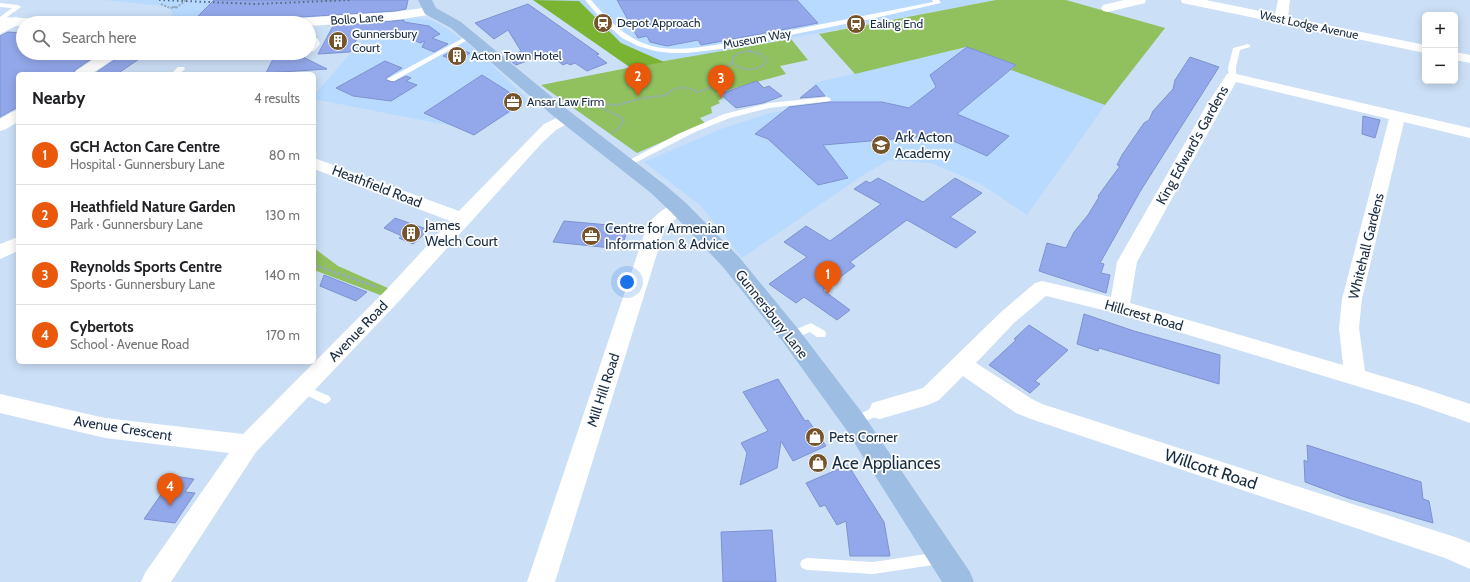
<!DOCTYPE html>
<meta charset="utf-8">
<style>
:root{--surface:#fff;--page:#f6f6f6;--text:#202124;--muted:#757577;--line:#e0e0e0;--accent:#ea580c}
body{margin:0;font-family:Cabin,sans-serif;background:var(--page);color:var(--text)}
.controls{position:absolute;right:12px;top:12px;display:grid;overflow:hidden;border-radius:6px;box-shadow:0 2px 10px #0003}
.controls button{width:36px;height:36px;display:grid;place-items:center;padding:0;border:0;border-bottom:1px solid var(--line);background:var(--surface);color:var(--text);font:20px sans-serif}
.you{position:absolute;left:627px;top:282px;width:14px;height:14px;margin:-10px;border:3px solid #fff;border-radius:50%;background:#1a73e8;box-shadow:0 0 0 6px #1a73e833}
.badge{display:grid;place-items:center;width:26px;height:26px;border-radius:50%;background:var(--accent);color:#fff;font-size:13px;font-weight:700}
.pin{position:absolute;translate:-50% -33px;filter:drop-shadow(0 1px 2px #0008)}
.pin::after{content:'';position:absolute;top:21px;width:14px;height:12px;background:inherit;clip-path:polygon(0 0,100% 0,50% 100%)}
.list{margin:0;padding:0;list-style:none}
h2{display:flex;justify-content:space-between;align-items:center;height:52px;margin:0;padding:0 16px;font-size:17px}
h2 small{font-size:13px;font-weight:400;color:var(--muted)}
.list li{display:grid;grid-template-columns:26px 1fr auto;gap:12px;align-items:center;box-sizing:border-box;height:60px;padding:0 16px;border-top:1px solid var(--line)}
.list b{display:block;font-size:15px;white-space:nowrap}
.list p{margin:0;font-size:13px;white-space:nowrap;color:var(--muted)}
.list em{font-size:13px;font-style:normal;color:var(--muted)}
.icon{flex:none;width:22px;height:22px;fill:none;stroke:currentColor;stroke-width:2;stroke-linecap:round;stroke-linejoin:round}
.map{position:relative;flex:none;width:1470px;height:582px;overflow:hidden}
.search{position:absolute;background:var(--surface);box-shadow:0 2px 10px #0003;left:16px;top:16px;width:300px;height:44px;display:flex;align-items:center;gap:10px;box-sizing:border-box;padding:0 14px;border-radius:22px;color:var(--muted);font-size:15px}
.panel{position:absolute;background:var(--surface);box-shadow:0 2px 10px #0003;left:16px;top:72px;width:300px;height:292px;border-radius:6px}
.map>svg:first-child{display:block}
.built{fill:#b8daff}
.green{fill:#91c05f}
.forest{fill:#7bb433}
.building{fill:#93a8eb;stroke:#7e92cf}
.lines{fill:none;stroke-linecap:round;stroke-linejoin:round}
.path-far1{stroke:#95a9c0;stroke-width:2;stroke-dasharray:2 1.5;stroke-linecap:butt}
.path{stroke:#95a9c0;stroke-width:2.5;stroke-dasharray:3 2;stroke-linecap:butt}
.service{fill:#fff;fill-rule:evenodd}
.minor{fill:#fff;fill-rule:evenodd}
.tertiary{fill:#fff;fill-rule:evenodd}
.primary{fill:#9dbee2;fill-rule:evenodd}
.rail{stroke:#566a81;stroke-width:2;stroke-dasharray:1.5 3;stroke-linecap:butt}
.labels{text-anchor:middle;stroke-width:3.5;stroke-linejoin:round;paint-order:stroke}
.far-street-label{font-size:12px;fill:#172b41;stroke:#fefefe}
.far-poi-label{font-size:12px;fill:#172b41;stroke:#fefefe;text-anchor:start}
.poi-label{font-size:14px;fill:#172b41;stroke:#fefefe;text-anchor:start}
.street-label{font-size:14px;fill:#172b41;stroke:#fefefe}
.near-poi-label{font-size:17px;fill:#172b41;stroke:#fefefe;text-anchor:start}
.near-street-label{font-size:17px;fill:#172b41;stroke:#fefefe}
</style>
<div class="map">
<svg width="1470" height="582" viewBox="0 0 1470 582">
<rect width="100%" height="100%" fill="#cbdff6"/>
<!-- built -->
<path class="built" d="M104 0H407L408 3 407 6 403 9 381 13 383 2 279 13 273 20 207 21 168 20 172 17V11L163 6Z
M533 0H996L631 68Z
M417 18 431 20 446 28 480 53 530 102 478 131 314 99V95L377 23Z
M966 47 1016 65 1012 70 1105 105 1027 215 981 184 931 163 889 160 862 176 742 258 701 206 644 162 721 129 770 113 830 103 814 83Z"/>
<!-- green -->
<path class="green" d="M996 0H1066L1165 28 1105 105 1011 70 1016 65 966 47 855 74 819 34Z
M791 39 808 60 780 66 786 74 717 93 723 98 718 101 720 103 711 107 712 113 700 118 705 123 637 153 541 85 653 63Z
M314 248 338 266 390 289 383 296 314 270Z"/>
<!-- forest -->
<path class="forest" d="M533 0 579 1 621 43 664 62 631 68Z"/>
<!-- building -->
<path class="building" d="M214 0H408L406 9 395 11 285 18 278 20 207 21 209 19H195Z
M617 0H797L818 23 701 45 698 40 667 46 650 42 647 36 638 38Z
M528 4 599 54 596 55 607 63 587 71 575 63 570 65 567 63 563 65 548 53 516 65 508 59 521 51 508 30 494 39 475 23Z
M404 20V22L429 26 440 34 432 38 448 44 434 52 422 47 425 41 420 43 398 32 359 35 350 52 318 54 333 26Z
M8 32 23 33V53H100L75 70 73 74H18V107L0 117V36Z
M967 47 1016 65 957 114 1009 136 987 156 940 135 823 145 848 178 818 185 768 139 755 134 789 107 830 102H882L909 108 936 87 930 75Z
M457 48 470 53 456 61 443 56Z
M121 53H148L117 74H94L119 57Z
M303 57 327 69 266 73 273 59Z
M1190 57 1219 67 1141 190 1100 263 1104 264 1101 273 1110 275 1106 293 1039 271 1047 243 1066 248 1074 232 1088 215 1099 197 1098 196 1120 166 1117 165 1122 155 1144 123 1149 120 1153 111 1173 89 1175 80Z
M385 61 402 68 386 78V80L394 82 406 76 411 78 406 81 417 85 391 101 353 96 336 88Z
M482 75 506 90 522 103 474 135 424 113Z
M757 81 764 88 769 86 782 96 763 103 736 108 720 94Z
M816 85 825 96 800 98Z
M1363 116 1380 120 1375 138 1362 134Z
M878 178 923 202 955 178 982 193 950 217 976 232 956 248 907 220 850 262 855 266 823 290 850 310 837 320 804 297 796 303 769 284 807 257 784 242 806 226 830 241 881 204 854 189 866 181 870 183Z
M395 218 429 230 413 244 399 238 402 236 384 228Z
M564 221 609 225 628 229 621 249 553 242Z
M324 275 367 292 356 301 320 286Z
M1084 314 1134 331 1220 355 1219 384 1099 348 1098 351 1077 344Z
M1029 325 1068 350 1035 381 1040 384 1030 393 989 365 1016 340 1014 339Z
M778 379 805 421 808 420 826 446 793 461 781 441 777 468 740 485 747 453 741 443 768 431 743 392Z
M1307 445 1421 482 1423 499 1429 501 1433 523 1348 498 1305 482 1304 460 1308 462Z
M848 465 884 522 890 556H850L846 521 837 525 825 505 820 507 806 483Z
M174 476 194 479 185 492 195 493 175 523 144 519Z
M772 530 776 582H723L721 532Z"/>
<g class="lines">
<!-- path-far1 -->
<path class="path-far1" d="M161 4 170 8 176 7H171
M176 8 186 0
M750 51 761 54 766 59 765 64C755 71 743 71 733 64V58L739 53Z
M576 105 581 103 618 105 643 98 668 95V93C678 86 687 86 698 92L712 87 732 61
M597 105 624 119 619 128 611 133"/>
<!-- path -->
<path class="path" d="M314 265 377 287"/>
<!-- service -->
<path class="service" d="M585 0H591C634 50 657 55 721 44L933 2 932 0H939L941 3 875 18 721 49 687 53H671L655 51 638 46 622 38 603 21Z
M0 3 18 5 21 7 0 22V17L12 8 0 7Z
M469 35 472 37 471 38 394 81H391L387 79Z
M1248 44 1250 45V47L1240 50 1236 68V77L1232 79H1229L1228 68 1233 48Z
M178 67H184L185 69 179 74H171Z
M827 97 831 99 830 101 769 108 730 118 695 132 629 166 626 167 622 164 678 134 724 114 769 103Z
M811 323 825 331 826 334 825 337H817L810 332 791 340 787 339 786 336 787 333Z
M303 385 329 396 331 399 329 402 325 404 299 392 297 389 299 386Z
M880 405 884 407 886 410 884 413 854 426 850 424 848 421 850 418Z
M940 552 945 554 947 558 945 562 940 564 873 574 807 570 802 568 800 564 802 560 807 558 873 562Z"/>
<!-- minor -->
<path class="minor" d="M1124 0H1146L1145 3 1108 12 1103 11 1101 8 1103 5Z
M1181 0H1206L1275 14 1278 0H1290L1288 17 1425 45V53L1187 4 1182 3Z
M15 17 20 18 22 21 20 24 0 34V24Z
M309 35 318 39 320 44 314 51 309 52Z
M1455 52 1470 55V63L1455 60Z
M103 53H120L118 56 91 74H74L76 71Z
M1232 73 1470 128V138L1404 122 1362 299 1359 328 1365 371 1419 387 1470 404V423L1416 404 1119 314 1046 296 1014 323 976 363 1032 399 1042 404 1458 538 1470 543V569L1445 558 1028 418 1016 413 963 376 939 400 928 405 880 419 872 417 869 410 872 403 923 388 1000 313 1035 283 1042 281 1111 297 1117 262 1206 106 1227 74ZM1236 82 1389 119 1342 299 1339 328 1343 365 1130 303 1137 262Z
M18 110V122L6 129 0 131V119L12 112Z
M567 113 573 115 575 118 573 121 556 130 542 143 401 299 256 452 171 582H141L145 573 229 453 105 438 0 413V394L105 418 243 434 387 289 450 221 314 169V158L459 211 544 124Z
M679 202 685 204 688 208C682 217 671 220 665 228L555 582H527L647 226C654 215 666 206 679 202Z
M18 237V251L0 259V244Z"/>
<!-- tertiary -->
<path class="tertiary" d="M430 7 435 8 437 11 435 14 395 20 309 26V23H278L280 20 285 19 395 12Z
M0 17 47 19 52 20 54 23H23V26L0 25Z"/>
<!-- primary -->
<path class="primary" d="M418 0H432L436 8 461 22 564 107 665 185 686 203 739 257 799 330 863 414 970 572 974 582H942L845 428 783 342 723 267 672 213 651 193 552 115 451 28 425 14Z"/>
<!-- rail -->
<path class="rail" d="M159 0 256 4 352 0"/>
</g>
<!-- icons -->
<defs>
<symbol id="station-disc" viewBox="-11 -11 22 22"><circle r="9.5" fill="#75542b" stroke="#fefefe"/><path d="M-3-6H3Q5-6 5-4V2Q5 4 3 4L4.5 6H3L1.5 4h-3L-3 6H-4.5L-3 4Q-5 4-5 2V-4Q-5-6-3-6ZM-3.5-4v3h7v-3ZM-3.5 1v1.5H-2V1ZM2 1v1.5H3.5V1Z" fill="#fff"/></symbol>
<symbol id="building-disc" viewBox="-11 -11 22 22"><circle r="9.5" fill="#75542b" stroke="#fefefe"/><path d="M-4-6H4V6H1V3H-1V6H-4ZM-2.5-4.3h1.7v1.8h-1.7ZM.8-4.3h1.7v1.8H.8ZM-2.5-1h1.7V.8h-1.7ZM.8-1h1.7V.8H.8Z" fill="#fff"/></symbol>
<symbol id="office-disc" viewBox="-11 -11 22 22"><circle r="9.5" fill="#75542b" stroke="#fefefe"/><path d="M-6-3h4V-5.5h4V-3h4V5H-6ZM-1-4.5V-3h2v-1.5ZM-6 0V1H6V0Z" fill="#fff"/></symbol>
<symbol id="school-disc" viewBox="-11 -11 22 22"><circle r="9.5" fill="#75542b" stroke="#fefefe"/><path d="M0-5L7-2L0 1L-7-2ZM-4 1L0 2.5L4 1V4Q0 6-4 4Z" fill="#fff"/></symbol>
<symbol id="shop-disc" viewBox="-11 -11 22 22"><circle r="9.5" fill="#75542b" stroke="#fefefe"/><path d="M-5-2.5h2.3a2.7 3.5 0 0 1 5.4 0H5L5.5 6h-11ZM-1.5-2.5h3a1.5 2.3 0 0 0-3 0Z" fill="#fff"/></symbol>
</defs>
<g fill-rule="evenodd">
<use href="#station-disc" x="592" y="12" width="22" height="22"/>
<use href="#station-disc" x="845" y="13" width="22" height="22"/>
<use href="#building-disc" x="327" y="30" width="22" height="22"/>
<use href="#building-disc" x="446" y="45" width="22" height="22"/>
<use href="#office-disc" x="502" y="91" width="22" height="22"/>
<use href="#school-disc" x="870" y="134" width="22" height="22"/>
<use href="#building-disc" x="400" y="222" width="22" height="22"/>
<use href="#office-disc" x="580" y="225" width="22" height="22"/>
<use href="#shop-disc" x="804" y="426" width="22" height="22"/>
<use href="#shop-disc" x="807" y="452" width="22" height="22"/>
</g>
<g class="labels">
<!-- far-street labels -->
<g class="far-street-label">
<text transform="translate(357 19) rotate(-4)" y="4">Bollo Lane</text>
<text transform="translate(1309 25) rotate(12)" y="4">West Lodge Avenue</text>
<text transform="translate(757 39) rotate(-10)" y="4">Museum Way</text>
</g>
<!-- far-poi labels -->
<g class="far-poi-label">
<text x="617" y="27">Depot Approach</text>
<text x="870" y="28">Ealing End</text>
<text x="352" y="38">Gunnersbury<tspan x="352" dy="14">Court</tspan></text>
<text x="471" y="60">Acton Town Hotel</text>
<text x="527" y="106">Ansar Law Firm</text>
</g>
<!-- poi labels -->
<g class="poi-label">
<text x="895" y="142">Ark Acton<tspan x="895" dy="16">Academy</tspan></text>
<text x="425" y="230">James<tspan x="425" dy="16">Welch Court</tspan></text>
<text x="605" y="233">Centre for Armenian<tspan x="605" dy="16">Information &amp; Advice</tspan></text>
<text x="829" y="442">Pets Corner</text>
</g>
<!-- street labels -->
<g class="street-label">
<text transform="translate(1192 145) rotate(-61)" y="5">King Edward's Gardens</text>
<text transform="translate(377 186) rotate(21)" y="5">Heathfield Road</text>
<text transform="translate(1366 246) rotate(-76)" y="5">Whitehall Gardens</text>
<text transform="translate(772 314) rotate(52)" y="5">Gunnersbury Lane</text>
<text transform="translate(1144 315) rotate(16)" y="5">Hillcrest Road</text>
<text transform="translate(358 331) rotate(-46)" y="5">Avenue Road</text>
<text transform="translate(603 390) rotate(-72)" y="5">Mill Hill Road</text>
<text transform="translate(123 428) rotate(9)" y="5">Avenue Crescent</text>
</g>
<!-- near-poi labels -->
<g class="near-poi-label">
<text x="832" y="469">Ace Appliances</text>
</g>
<!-- near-street labels -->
<g class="near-street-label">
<text transform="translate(1211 469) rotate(18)" y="6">Willcott Road</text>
</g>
</g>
</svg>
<div class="controls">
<button>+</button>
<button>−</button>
</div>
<div class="you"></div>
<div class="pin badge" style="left:828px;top:294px">1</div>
<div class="pin badge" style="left:638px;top:96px">2</div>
<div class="pin badge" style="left:721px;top:98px">3</div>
<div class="pin badge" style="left:170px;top:506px">4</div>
<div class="search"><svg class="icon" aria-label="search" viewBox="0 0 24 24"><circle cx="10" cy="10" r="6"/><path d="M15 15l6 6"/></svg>Search here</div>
<section class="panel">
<h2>Nearby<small>4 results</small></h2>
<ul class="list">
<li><span class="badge">1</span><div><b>GCH Acton Care Centre</b><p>Hospital · Gunnersbury Lane</p></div><em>80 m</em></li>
<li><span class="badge">2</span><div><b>Heathfield Nature Garden</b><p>Park · Gunnersbury Lane</p></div><em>130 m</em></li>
<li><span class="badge">3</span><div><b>Reynolds Sports Centre</b><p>Sports · Gunnersbury Lane</p></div><em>140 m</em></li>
<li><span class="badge">4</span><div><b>Cybertots</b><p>School · Avenue Road</p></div><em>170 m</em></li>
</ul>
</section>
</div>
